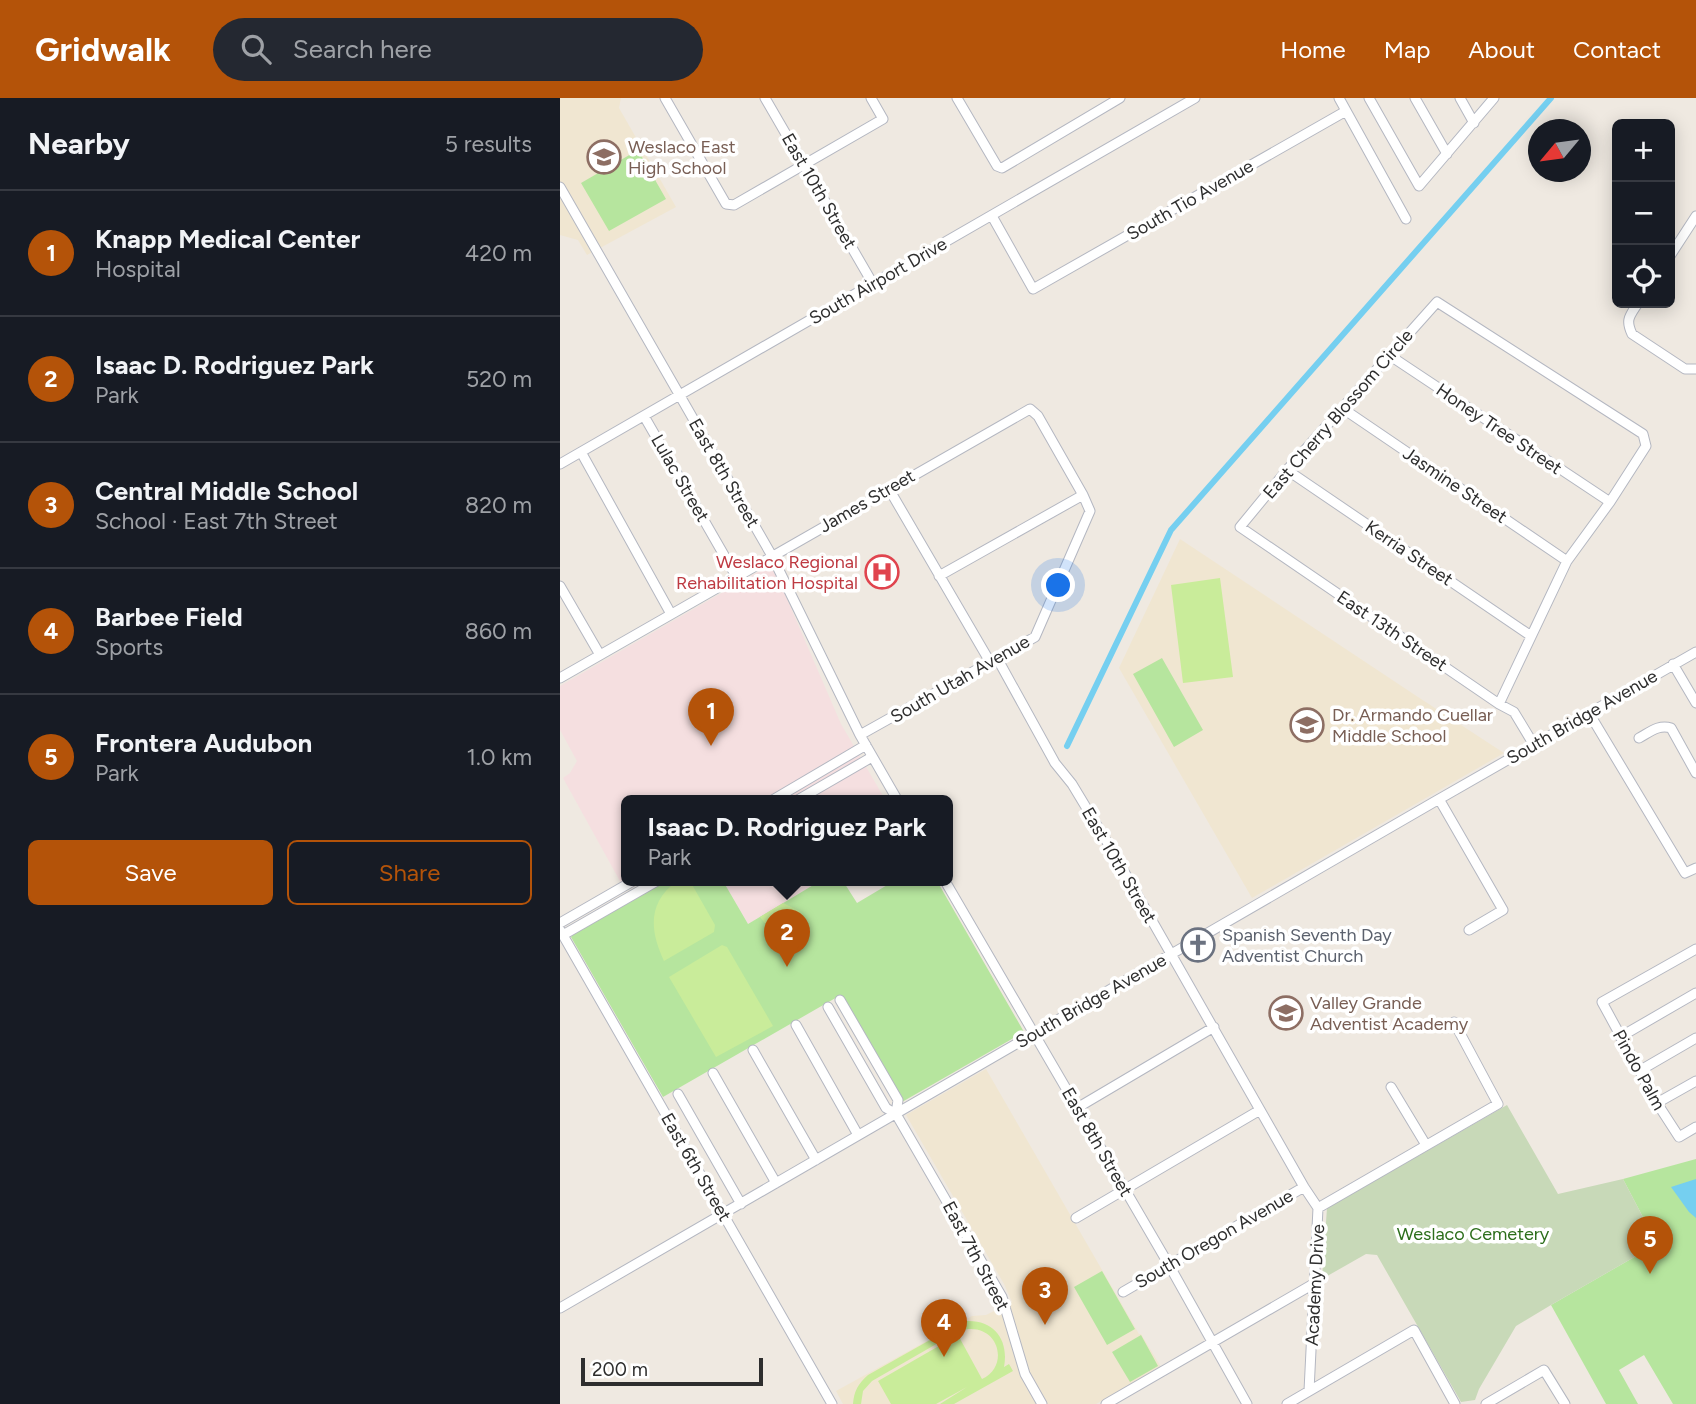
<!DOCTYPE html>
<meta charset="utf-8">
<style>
:root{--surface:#171b24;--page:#242831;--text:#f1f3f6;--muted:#9ea1a6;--line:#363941;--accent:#b45309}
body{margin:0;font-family:Figtree,sans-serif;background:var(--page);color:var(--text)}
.controls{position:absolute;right:21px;top:21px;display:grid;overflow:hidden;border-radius:10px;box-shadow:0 4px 18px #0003}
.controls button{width:63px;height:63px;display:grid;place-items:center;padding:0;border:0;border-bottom:2px solid var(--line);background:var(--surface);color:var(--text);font:35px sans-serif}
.compass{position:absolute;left:968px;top:21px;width:63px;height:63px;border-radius:50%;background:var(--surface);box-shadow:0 4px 18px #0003;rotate:241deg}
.scale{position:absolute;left:21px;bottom:18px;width:182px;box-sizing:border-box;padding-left:7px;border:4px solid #2e2e2e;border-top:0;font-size:19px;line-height:24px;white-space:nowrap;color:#2e2e2e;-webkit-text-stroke:5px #fff;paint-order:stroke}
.you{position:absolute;left:499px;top:488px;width:24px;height:24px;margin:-18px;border:5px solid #fff;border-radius:50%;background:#1a73e8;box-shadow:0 0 0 10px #1a73e833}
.badge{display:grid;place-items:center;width:46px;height:46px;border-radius:50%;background:var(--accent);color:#fff;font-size:23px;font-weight:700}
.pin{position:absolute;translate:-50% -58px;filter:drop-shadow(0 2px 4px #0008)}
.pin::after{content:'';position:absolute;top:37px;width:24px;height:21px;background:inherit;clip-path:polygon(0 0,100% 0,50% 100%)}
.popup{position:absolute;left:61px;top:697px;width:332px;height:91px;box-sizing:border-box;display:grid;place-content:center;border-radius:10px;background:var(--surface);filter:drop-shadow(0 2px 5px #0005);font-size:23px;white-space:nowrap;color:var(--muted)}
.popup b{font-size:26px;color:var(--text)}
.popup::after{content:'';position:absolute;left:50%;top:100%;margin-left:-14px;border:14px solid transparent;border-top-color:var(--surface)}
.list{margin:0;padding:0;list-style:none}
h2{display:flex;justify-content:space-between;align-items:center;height:91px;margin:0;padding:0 28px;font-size:30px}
h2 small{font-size:23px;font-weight:400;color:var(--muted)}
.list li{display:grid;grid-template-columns:46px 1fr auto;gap:21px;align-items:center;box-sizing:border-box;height:126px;padding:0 28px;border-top:2px solid var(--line)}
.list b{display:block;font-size:26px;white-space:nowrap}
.list p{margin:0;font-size:23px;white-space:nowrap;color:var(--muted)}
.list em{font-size:23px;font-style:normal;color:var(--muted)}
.actions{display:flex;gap:14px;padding:21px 28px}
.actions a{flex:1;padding:16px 0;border:2px solid var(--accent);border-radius:10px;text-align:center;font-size:24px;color:var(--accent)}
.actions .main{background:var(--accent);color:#fff}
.icon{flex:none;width:38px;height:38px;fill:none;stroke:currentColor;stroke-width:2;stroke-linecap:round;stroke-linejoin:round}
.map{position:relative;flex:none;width:1136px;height:1306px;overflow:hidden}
header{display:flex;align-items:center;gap:42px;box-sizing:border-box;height:98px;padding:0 35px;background:var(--accent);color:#fff}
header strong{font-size:33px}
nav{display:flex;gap:38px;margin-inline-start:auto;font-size:24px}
.search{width:490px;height:63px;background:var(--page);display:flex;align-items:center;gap:18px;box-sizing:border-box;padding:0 24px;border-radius:38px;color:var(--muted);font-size:26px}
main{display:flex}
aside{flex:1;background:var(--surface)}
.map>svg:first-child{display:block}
.education{fill:#f0e6d1}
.medical{fill:#f5dfe0}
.green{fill:#b6e59e}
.cemetery{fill:#c8d9b8}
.pitch{fill:#c9ec9a}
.water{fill:#75cff0}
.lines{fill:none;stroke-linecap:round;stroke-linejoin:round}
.canal{stroke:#75cff0;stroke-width:6}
.minor-casing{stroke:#b4b7c1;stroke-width:11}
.minor{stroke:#fff;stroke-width:9}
.labels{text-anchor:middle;stroke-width:7;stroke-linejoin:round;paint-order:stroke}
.education-label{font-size:18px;fill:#785e54;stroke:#fff;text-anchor:start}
.street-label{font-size:18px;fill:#2e2e2e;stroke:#fff}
.health-label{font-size:18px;fill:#be3a42;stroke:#fff;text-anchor:end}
.worship-label{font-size:18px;fill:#5b616d;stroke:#fff;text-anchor:start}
.park-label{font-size:18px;fill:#2c6e1b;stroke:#fff}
</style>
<header>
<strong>Gridwalk</strong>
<div class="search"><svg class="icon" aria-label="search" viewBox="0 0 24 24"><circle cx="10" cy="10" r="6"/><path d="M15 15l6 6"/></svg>Search here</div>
<nav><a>Home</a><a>Map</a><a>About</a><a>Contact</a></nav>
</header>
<main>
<aside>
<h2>Nearby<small>5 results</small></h2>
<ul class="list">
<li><span class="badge">1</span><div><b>Knapp Medical Center</b><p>Hospital</p></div><em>420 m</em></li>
<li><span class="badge">2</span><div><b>Isaac D. Rodriguez Park</b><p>Park</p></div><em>520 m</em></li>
<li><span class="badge">3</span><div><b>Central Middle School</b><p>School · East 7th Street</p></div><em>820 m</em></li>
<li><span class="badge">4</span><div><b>Barbee Field</b><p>Sports</p></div><em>860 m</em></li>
<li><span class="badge">5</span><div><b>Frontera Audubon</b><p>Park</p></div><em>1.0 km</em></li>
</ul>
<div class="actions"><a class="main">Save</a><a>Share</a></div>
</aside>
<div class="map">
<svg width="1136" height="1306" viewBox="0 0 1136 1306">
<rect width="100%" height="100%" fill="#efe9e1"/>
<!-- education -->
<path class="education" d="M0 0H61L59 10 116 109 27 157 18 142 0 137Z
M620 441 858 599 944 655 692 800 559 570Z
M426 971 579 1236H581L601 1269 536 1306H283L276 1293 412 1218 426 1217 452 1204 444 1186 346 1017Z"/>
<!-- medical -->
<path class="medical" d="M210 467 224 494 281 626 326 703H66V782L61 785 3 680 10 675 17 663 0 632V588Z
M163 783H260L188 826Z"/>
<!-- green -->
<path class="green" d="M78 52 106 101 49 133 21 85Z
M602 560 643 632 614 649 573 576Z
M104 783H163L188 826 260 783H283L297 805 334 783H377L464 934 342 1004 279 898 103 999 11 839 14 835Z
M1136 1061V1306H1113L1084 1257 1059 1272 1078 1306H1046L991 1207 1097 1146 1063 1081Z
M542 1173 575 1231 547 1247 514 1189Z
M581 1237 598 1268 570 1284 552 1254Z"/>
<!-- cemetery -->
<path class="cemetery" d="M947 1007 998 1096 1063 1081 1097 1146 991 1207 956 1228 919 1291 915 1302 901 1304 817 1157 806 1156 762 1181 767 1110Z"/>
<!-- pitch -->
<path class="pitch" d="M660 480 673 579 623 585 611 487Z
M117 783H130L155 827 154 834 104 863C90 833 87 805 117 783Z
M223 805 239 813 246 821 233 832 218 839 215 838 200 819Z
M162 847 167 849 213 928 156 959 109 879Z
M407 1223C435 1222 449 1243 444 1269L449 1266 453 1273 394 1306H380L407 1289 376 1306H331L318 1283 398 1237 422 1281C452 1267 437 1221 399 1233L312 1283 303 1293 301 1306H293C294 1293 298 1286 308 1277L400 1225Z"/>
<!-- water -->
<path class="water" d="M1136 1081V1120L1129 1114 1111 1089Z"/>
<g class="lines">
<!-- canal -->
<path class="canal" d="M507 648 611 432 991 0"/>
<defs>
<path id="minor" d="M105 0 166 106 174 107 323 21 311 0
M205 0 313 186
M397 0 437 68 442 70 560 0
M779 0 846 121
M809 0 859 88 934 0
M855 0 887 56
M900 0 914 25
M0 89 212 458 300 637 338 703
M432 118 473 191 786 13
M1110 158 1136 118
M1078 205C1070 218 1065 221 1072 236L1125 271H1136
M829 257 1050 404
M782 310 1007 463
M84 318 176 478
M21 354 111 516
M0 366 635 0
M727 372 971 538
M329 391 430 564
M0 488 40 557
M437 560 495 665 512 686 550 749 744 1089 758 1110 749 1293
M1113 566 1136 605
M0 580 470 311 478 318 523 397 379 478
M939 606 1007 463 1050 404 1086 348 1083 336 877 204 727 372 680 429 939 606 954 614 974 647
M1029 615 1125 775 1136 770
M300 637 475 539 530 413 523 397
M1079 640C1090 634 1099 626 1111 630L1136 675
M879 701 943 812 909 832
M211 703 306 647
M236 703 312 659
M385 783 609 1167 687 1306
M0 825 73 783
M0 832 272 1306
M3 837 97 783
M1136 851 1042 904 1097 1005 1119 1039 1136 1029
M280 902 338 1002 336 1016
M268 909 326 1010 336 1016 442 1199 465 1276 482 1306
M236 927 298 1037
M1060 939 1136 895
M193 952 256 1062
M1079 973 1136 940
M153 975 216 1085
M831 989 866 1047
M118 996 181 1106
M1097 1005 1136 983
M517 1010 654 929
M758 1110 938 1006 894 924
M516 1120 700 1012
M563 1194 744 1089
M0 1210 874 704 1136 554
M546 1306 755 1185
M727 1306 854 1232 895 1306
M926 1306 984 1272 1005 1306"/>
</defs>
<!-- minor casing -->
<use href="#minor" class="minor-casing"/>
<!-- minor -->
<use href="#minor" class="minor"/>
</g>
<!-- icons -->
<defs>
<symbol id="school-ring" viewBox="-11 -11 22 22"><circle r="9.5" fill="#fff" stroke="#8d6e63" stroke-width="1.5"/><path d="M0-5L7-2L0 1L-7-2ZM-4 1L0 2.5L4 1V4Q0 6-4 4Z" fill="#8d6e63"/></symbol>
<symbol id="hospital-ring" viewBox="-11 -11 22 22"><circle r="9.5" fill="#fff" stroke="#e0444e" stroke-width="1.5"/><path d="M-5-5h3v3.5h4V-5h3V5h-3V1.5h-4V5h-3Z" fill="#e0444e"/></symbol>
<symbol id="church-ring" viewBox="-11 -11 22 22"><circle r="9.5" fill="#fff" stroke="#6b7280" stroke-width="1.5"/><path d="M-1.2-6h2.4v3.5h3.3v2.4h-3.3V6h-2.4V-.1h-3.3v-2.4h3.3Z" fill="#6b7280"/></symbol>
</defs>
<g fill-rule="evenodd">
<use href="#school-ring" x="25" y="40" width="38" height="38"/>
<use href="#hospital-ring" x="303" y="455" width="38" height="38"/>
<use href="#school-ring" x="728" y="608" width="38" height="38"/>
<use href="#church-ring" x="619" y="828" width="38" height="38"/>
<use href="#school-ring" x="707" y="896" width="38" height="38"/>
</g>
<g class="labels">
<!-- education labels -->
<g class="education-label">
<text x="68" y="55">Weslaco East<tspan x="68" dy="21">High School</tspan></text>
<text x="772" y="623">Dr. Armando Cuellar<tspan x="772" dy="21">Middle School</tspan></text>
<text x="750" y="911">Valley Grande<tspan x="750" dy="21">Adventist Academy</tspan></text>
</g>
<!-- street labels -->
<g class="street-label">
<text transform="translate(259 93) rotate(60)" y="6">East 10th Street</text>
<text transform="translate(630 102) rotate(-30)" y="6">South Tio Avenue</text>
<text transform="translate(318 183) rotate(-30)" y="6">South Airport Drive</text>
<text transform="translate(778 316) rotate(-49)" y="6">East Cherry Blossom Circle</text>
<text transform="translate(939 331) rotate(34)" y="6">Honey Tree Street</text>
<text transform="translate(164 375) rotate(60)" y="6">East 8th Street</text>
<text transform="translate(120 380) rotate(60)" y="6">Lulac Street</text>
<text transform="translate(895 387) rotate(34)" y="6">Jasmine Street</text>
<text transform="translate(307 403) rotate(-30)" y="6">James Street</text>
<text transform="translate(849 455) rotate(34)" y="6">Kerria Street</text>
<text transform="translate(832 533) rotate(34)" y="6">East 13th Street</text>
<text transform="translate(400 581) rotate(-30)" y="6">South Utah Avenue</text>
<text transform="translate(1022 619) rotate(-30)" y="6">South Bridge Avenue</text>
<text transform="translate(559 767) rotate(60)" y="6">East 10th Street</text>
<text transform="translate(531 903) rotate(-30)" y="6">South Bridge Avenue</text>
<text transform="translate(1079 972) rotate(61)" y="6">Pindo Palm</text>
<text transform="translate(537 1044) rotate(60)" y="6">East 8th Street</text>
<text transform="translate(136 1069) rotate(60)" y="6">East 6th Street</text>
<text transform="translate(654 1141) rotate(-30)" y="6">South Oregon Avenue</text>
<text transform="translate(416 1158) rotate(62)" y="6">East 7th Street</text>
<text transform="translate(755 1187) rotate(-87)" y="6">Academy Drive</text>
</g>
<!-- health labels -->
<g class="health-label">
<text x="298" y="470">Weslaco Regional<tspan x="298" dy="21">Rehabilitation Hospital</tspan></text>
</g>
<!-- worship labels -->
<g class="worship-label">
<text x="662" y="843">Spanish Seventh Day<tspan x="662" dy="21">Adventist Church</tspan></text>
</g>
<!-- park labels -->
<g class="park-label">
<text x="913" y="1142">Weslaco Cemetery</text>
</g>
</g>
</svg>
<div class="controls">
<button>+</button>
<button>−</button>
<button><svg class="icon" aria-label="locate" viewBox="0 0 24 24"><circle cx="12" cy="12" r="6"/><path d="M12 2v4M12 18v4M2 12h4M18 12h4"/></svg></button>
</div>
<svg class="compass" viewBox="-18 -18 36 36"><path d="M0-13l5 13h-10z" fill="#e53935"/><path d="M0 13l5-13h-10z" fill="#9ea1a6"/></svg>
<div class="scale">200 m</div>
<div class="you"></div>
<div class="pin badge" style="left:151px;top:648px">1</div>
<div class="pin badge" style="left:227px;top:869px">2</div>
<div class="popup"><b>Isaac D. Rodriguez Park</b>Park</div>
<div class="pin badge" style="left:485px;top:1227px">3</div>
<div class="pin badge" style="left:384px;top:1259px">4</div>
<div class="pin badge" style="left:1090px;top:1176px">5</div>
</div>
</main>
